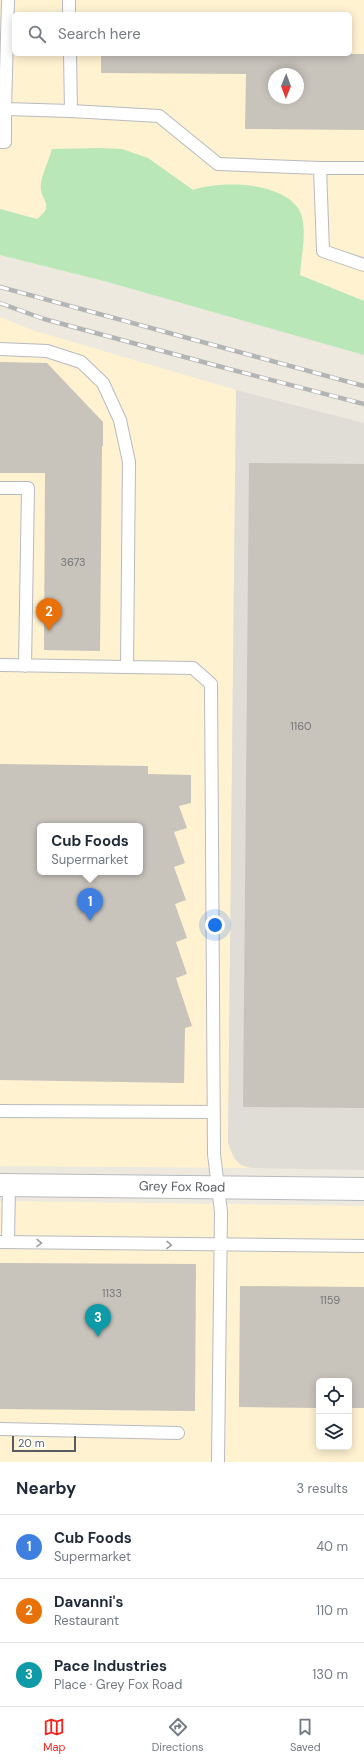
<!DOCTYPE html>
<meta charset="utf-8">
<style>
:root{--surface:#fff;--page:#f6f6f7;--text:#1f2937;--muted:#747a83;--line:#e0e1e3;--accent:#f81f19}
body{margin:0;font-family:"DM Sans",sans-serif;background:var(--page);color:var(--text)}
.controls{position:absolute;right:12px;bottom:12px;display:grid;overflow:hidden;border-radius:6px;box-shadow:0 2px 10px #0003}
.controls button{width:36px;height:36px;display:grid;place-items:center;padding:0;border:0;border-bottom:1px solid var(--line);background:var(--surface);color:var(--text);font:20px sans-serif}
.compass{position:absolute;left:268px;top:68px;width:36px;height:36px;border-radius:50%;background:var(--surface);box-shadow:0 2px 10px #0003;rotate:181deg}
.scale{position:absolute;left:12px;bottom:10px;width:64px;box-sizing:border-box;padding-left:4px;border:2px solid #585c61;border-top:0;font-size:11px;line-height:14px;white-space:nowrap;color:#585c61;-webkit-text-stroke:3px #fff;paint-order:stroke}
.you{position:absolute;left:215px;top:925px;width:14px;height:14px;margin:-10px;border:3px solid #fff;border-radius:50%;background:#1a73e8;box-shadow:0 0 0 6px #1a73e833}
.badge{display:grid;place-items:center;width:26px;height:26px;border-radius:50%;background:var(--accent);color:#fff;font-size:13px;font-weight:700}
.pin{position:absolute;translate:-50% -33px;filter:drop-shadow(0 1px 2px #0008)}
.pin::after{content:'';position:absolute;top:21px;width:14px;height:12px;background:inherit;clip-path:polygon(0 0,100% 0,50% 100%)}
.popup{position:absolute;left:37px;top:823px;width:106px;height:52px;box-sizing:border-box;display:grid;place-content:center;border-radius:6px;background:var(--surface);filter:drop-shadow(0 1px 3px #0005);font-size:13px;white-space:nowrap;color:var(--muted)}
.popup b{font-size:15px;color:var(--text)}
.popup::after{content:'';position:absolute;left:50%;top:100%;margin-left:-8px;border:8px solid transparent;border-top-color:var(--surface)}
.list{margin:0;padding:0;list-style:none}
h2{display:flex;justify-content:space-between;align-items:center;height:52px;margin:0;padding:0 16px;font-size:17px}
h2 small{font-size:13px;font-weight:400;color:var(--muted)}
.list li{display:grid;grid-template-columns:26px 1fr auto;gap:12px;align-items:center;box-sizing:border-box;height:64px;padding:0 16px;border-top:1px solid var(--line)}
.list b{display:block;font-size:15px;white-space:nowrap}
.list p{margin:0;font-size:13px;white-space:nowrap;color:var(--muted)}
.list em{font-size:13px;font-style:normal;color:var(--muted)}
.icon{flex:none;width:22px;height:22px;fill:none;stroke:currentColor;stroke-width:2;stroke-linecap:round;stroke-linejoin:round}
.map{position:relative;flex:none;width:364px;height:1462px;overflow:hidden}
.search{position:absolute;background:var(--surface);box-shadow:0 2px 10px #0003;left:12px;right:12px;top:12px;height:44px;display:flex;align-items:center;gap:10px;box-sizing:border-box;padding:0 14px;border-radius:6px;color:var(--muted);font-size:15px}
.sheet{height:244px;background:var(--surface)}
nav{display:flex;justify-content:space-around;align-items:center;box-sizing:border-box;height:56px;border-top:1px solid var(--line);background:var(--surface);font-size:11px;color:var(--muted)}
nav a{display:grid;justify-items:center;gap:2px}
nav .on{color:var(--accent)}
.map>svg:first-child{display:block}
.commercial{fill:#fff2d1;fill-rule:evenodd}
.industrial{fill:#e0dcd6}
.green{fill:#bae7b8}
.building{fill:#c8c3bb;fill-rule:evenodd}
.lines{fill:none;stroke-linecap:round;stroke-linejoin:round}
.service-casing{stroke:#b7babf;stroke-width:14}
.tertiary-casing{stroke:#b7babf;stroke-width:24}
.service{stroke:#fff;stroke-width:12}
.tertiary{stroke:#fff;stroke-width:22}
.rail-casing{stroke:#b3b4b4;stroke-width:4.5}
.rail{stroke:#fff;stroke-width:3;stroke-dasharray:9;stroke-linecap:butt}
.oneway{stroke:#9b9da0}
.labels{text-anchor:middle;stroke-width:3.5;stroke-linejoin:round;paint-order:stroke}
.number-label{font-size:11px;fill:#747678}
.street-label{font-size:13px;fill:#585c61;stroke:#fff}
</style>
<div class="map">
<svg width="364" height="1462" viewBox="0 0 364 1462">
<rect width="100%" height="100%" fill="#ede9de"/>
<!-- commercial -->
<path class="commercial" d="M0 0H364V301L300 275 303 237 200 188 193 190 148 158 41 184 47 207 45 212 37 219 0 209ZM14 14H350V54H14ZM274 74H298V98H274Z
M0 317 32 330 236 390 228 1142 230 1150 241 1165 251 1168 0 1166ZM40 826H140V872H40Z
M0 1201 364 1206V1462H0ZM319 1381H349V1447H319Z"/>
<!-- industrial -->
<path class="industrial" d="M236 390 364 423V1170L251 1168 241 1165 234 1158 228 1142Z"/>
<!-- green -->
<path class="green" d="M100 148 122 149 148 158 193 190C220 181 279 181 298 208 309 224 301 257 300 275L364 301V355L104 281 0 255V209L37 219C57 204 38 200 41 183 43 171 49 160 52 149Z"/>
<!-- building -->
<path class="building" d="M101 54H364V130L245 129 246 74 101 73ZM274 74H298V98H274Z
M0 362 47 363 103 422V446H102L100 651 44 650 45 473H0Z
M249 463 364 464V1108L243 1107Z
M0 764 148 766V774L191 775V803L179 806 187 828 174 832 185 863 174 867 186 900 175 904 187 938 176 942 187 974 176 978 192 1026 185 1028 184 1083 0 1080ZM40 826H140V872H40Z
M0 1263 196 1264 195 1411 0 1409Z
M240 1286 364 1287V1408H349V1381H319V1408L239 1407Z"/>
<g class="lines">
<defs>
<path id="service" d="M8 0 5 109 71 111
M69 0V14
M70 54 71 111 159 116 218 164 320 168 323 251 364 265
M0 142H5V109
M320 168H364
M0 349 47 351 81 362 103 383 120 420 129 462 127 667
M0 488H28L25 666
M0 665 193 668 211 684 214 1154 221 1212 218 1462
M0 1111 214 1112
M0 1242 364 1246
M8 1242 9 1185
M0 1429 178 1433"/>
<path id="tertiary" d="M0 1185 364 1189"/>
</defs>
<!-- service casing -->
<use href="#service" class="service-casing"/>
<!-- tertiary casing -->
<use href="#tertiary" class="tertiary-casing"/>
<!-- service -->
<use href="#service" class="service"/>
<!-- tertiary -->
<use href="#tertiary" class="tertiary"/>
<defs>
<path id="rail" d="M0 287 364 386
M0 303 44 319 229 369 364 404"/>
</defs>
<!-- rail casing -->
<use href="#rail" class="rail-casing"/>
<!-- rail -->
<use href="#rail" class="rail"/>
</g>
<!-- one-way arrows -->
<defs><path id="oneway-chevron" d="M-2-3.5L2.5 0L-2 3.5" fill="none" stroke-width="1.6" stroke-linecap="round" stroke-linejoin="round"/></defs>
<g class="oneway">
<use href="#oneway-chevron" transform="translate(39 1243) rotate(1)"/>
<use href="#oneway-chevron" transform="translate(169 1245) rotate(1)"/>
</g>
<g class="labels">
<!-- number labels -->
<g class="number-label">
<text x="73" y="566">3673</text>
<text x="301" y="730">1160</text>
<text x="112" y="1297">1133</text>
<text x="330" y="1304">1159</text>
</g>
<!-- street labels -->
<g class="street-label">
<text transform="translate(182 1186) rotate(1)" y="5">Grey Fox Road</text>
</g>
</g>
</svg>
<div class="controls">
<button><svg class="icon" aria-label="locate" viewBox="0 0 24 24"><circle cx="12" cy="12" r="6"/><path d="M12 2v4M12 18v4M2 12h4M18 12h4"/></svg></button>
<button><svg class="icon" aria-label="layers" viewBox="0 0 24 24"><path d="M12 4l9 5-9 5-9-5zM3 14l9 5 9-5"/></svg></button>
</div>
<svg class="compass" viewBox="-18 -18 36 36"><path d="M0-13l5 13h-10z" fill="#e53935"/><path d="M0 13l5-13h-10z" fill="#747a83"/></svg>
<div class="scale">20 m</div>
<div class="you"></div>
<div class="pin badge" style="left:90px;top:921px;background:#3f7fe0">1</div>
<div class="popup"><b>Cub Foods</b>Supermarket</div>
<div class="pin badge" style="left:49px;top:631px;background:#e8710a">2</div>
<div class="pin badge" style="left:98px;top:1337px;background:#0f9aa8">3</div>
<div class="search"><svg class="icon" aria-label="search" viewBox="0 0 24 24"><circle cx="10" cy="10" r="6"/><path d="M15 15l6 6"/></svg>Search here</div>
</div>
<section class="sheet">
<h2>Nearby<small>3 results</small></h2>
<ul class="list">
<li><span class="badge" style="background:#3f7fe0">1</span><div><b>Cub Foods</b><p>Supermarket</p></div><em>40 m</em></li>
<li><span class="badge" style="background:#e8710a">2</span><div><b>Davanni's</b><p>Restaurant</p></div><em>110 m</em></li>
<li><span class="badge" style="background:#0f9aa8">3</span><div><b>Pace Industries</b><p>Place · Grey Fox Road</p></div><em>130 m</em></li>
</ul>
</section>
<nav>
<a class="on"><svg class="icon" aria-label="map" viewBox="0 0 24 24"><path d="M3 6l6-2 6 2 6-2v14l-6 2-6-2-6 2zM9 4v14M15 6v14"/></svg>Map</a>
<a><svg class="icon" aria-label="directions" viewBox="0 0 24 24"><path d="M12 3l9 9-9 9-9-9zM9 14v-3h6M13 9l2 2-2 2"/></svg>Directions</a>
<a><svg class="icon" aria-label="saved" viewBox="0 0 24 24"><path d="M7 4h10v16l-5-4-5 4z"/></svg>Saved</a>
</nav>
